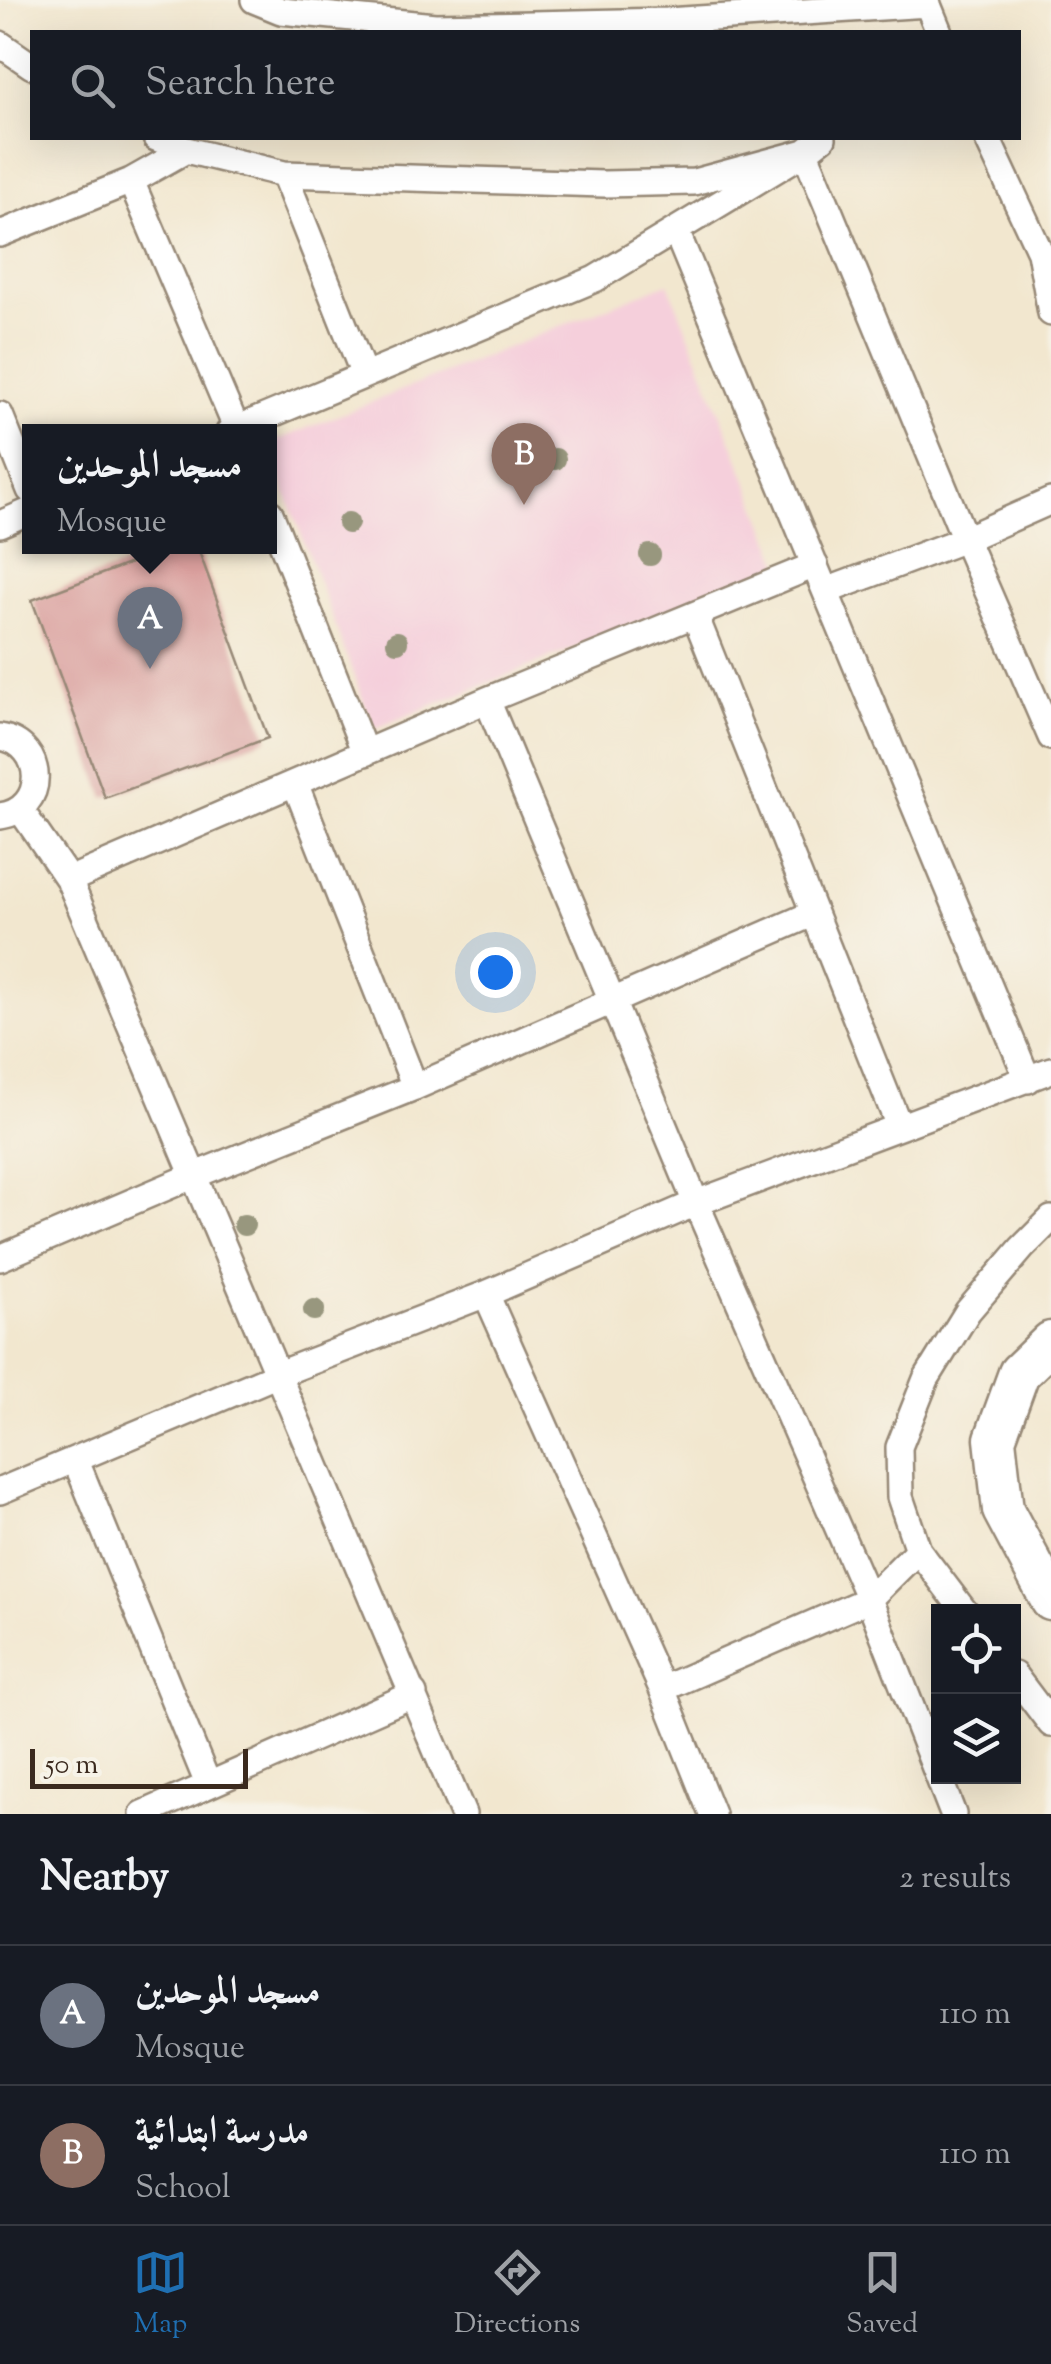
<!DOCTYPE html>
<meta charset="utf-8">
<style>
:root{--surface:#171b24;--page:#20242c;--text:#f1f3f6;--muted:#9ea1a6;--line:#363941;--accent:#1f6fb2}
body{margin:0;font-family:"Sorts Mill Goudy",Amiri,serif;background:var(--page);color:var(--text)}
.controls{position:absolute;right:30px;bottom:30px;display:grid;overflow:hidden;border-radius:0px;box-shadow:0 10px 40px #0002}
.controls button{width:90px;height:90px;display:grid;place-items:center;padding:0;border:0;border-bottom:2px solid var(--line);background:var(--surface);color:var(--text);font:50px sans-serif}
.scale{position:absolute;left:30px;bottom:25px;width:218px;box-sizing:border-box;padding-left:10px;border:5px solid #3b2a1e;border-top:0;font-size:28px;line-height:35px;white-space:nowrap;color:#3b2a1e;-webkit-text-stroke:8px #f7f3e8;paint-order:stroke}
.you{position:absolute;left:495px;top:972px;width:35px;height:35px;margin:-25px;border:8px solid #fff;border-radius:50%;background:#1a73e8;box-shadow:0 0 0 15px #1a73e833}
.badge{display:grid;place-items:center;width:65px;height:65px;border-radius:50%;background:var(--accent);color:#fff;font-size:32px;font-weight:700}
.pin{position:absolute;translate:-50% -82px;filter:drop-shadow(0 2px 5px #0008)}
.pin::after{content:'';position:absolute;top:52px;width:35px;height:30px;background:inherit;clip-path:polygon(0 0,100% 0,50% 100%)}
.popup{position:absolute;left:22px;top:424px;width:255px;height:130px;box-sizing:border-box;display:grid;place-content:center;border-radius:0px;background:var(--surface);filter:drop-shadow(0 2px 8px #0005);font-size:32px;white-space:nowrap;color:var(--muted)}
.popup b{font-size:38px;color:var(--text)}
.popup::after{content:'';position:absolute;left:50%;top:100%;margin-left:-20px;border:20px solid transparent;border-top-color:var(--surface)}
.list{margin:0;padding:0;list-style:none}
h2{display:flex;justify-content:space-between;align-items:center;height:130px;margin:0;padding:0 40px;font-size:42px}
h2 small{font-size:32px;font-weight:400;color:var(--muted)}
.list li{display:grid;grid-template-columns:65px 1fr auto;gap:30px;align-items:center;box-sizing:border-box;height:140px;padding:0 40px;border-top:2px solid var(--line)}
.list b{display:block;font-size:38px;white-space:nowrap}
.list p{margin:0;font-size:32px;white-space:nowrap;color:var(--muted)}
.list em{font-size:32px;font-style:normal;color:var(--muted)}
.icon{flex:none;width:55px;height:55px;fill:none;stroke:currentColor;stroke-width:2;stroke-linecap:round;stroke-linejoin:round}
.map{position:relative;flex:none;width:1051px;height:1814px;overflow:hidden}
.search{position:absolute;background:var(--surface);box-shadow:0 10px 40px #0002;left:30px;right:30px;top:30px;height:110px;display:flex;align-items:center;gap:25px;box-sizing:border-box;padding:0 35px;border-radius:0px;color:var(--muted);font-size:38px}
.sheet{height:410px;background:var(--surface)}
nav{display:flex;justify-content:space-around;align-items:center;box-sizing:border-box;height:140px;border-top:2px solid var(--line);background:var(--surface);font-size:28px;color:var(--muted)}
nav a{display:grid;justify-items:center;gap:5px}
nav .on{color:var(--accent)}
.map>svg:first-child{display:block}
.built{fill:#f5cfdb}
.building{fill:#d99e9c}
.lines{fill:none;stroke-linecap:round;stroke-linejoin:round}
.street-casing{stroke:#968876;stroke-width:30}
.primary-casing{stroke:#968876;stroke-width:45}
.street{stroke:#fff;stroke-width:25}
.primary{stroke:#fff;stroke-width:40}
.tree{fill:#98977e}
</style>
<div class="map">
<svg width="1051" height="1814" viewBox="0 0 1051 1814">
<rect width="100%" height="100%" fill="#f7f3e8"/>
<filter id="ink" filterUnits="userSpaceOnUse"><feTurbulence type="fractalNoise" baseFrequency=".01" numOctaves="2"/><feDisplacementMap in="SourceGraphic" scale="20" xChannelSelector="R" yChannelSelector="G"/><feConvolveMatrix kernelMatrix="1 2 1 2 8 2 1 2 1" color-interpolation-filters="sRGB"/></filter>
<filter id="wash" filterUnits="userSpaceOnUse"><feTurbulence type="fractalNoise" baseFrequency=".0048" numOctaves="4" result="noise"/><feDisplacementMap in="SourceGraphic" scale="40" xChannelSelector="R" yChannelSelector="G"/><feGaussianBlur stdDeviation="2.25" result="paint"/><feColorMatrix in="noise" values="0 0 0 0 0 0 0 0 0 0 0 0 0 0 0 0 0 1.4 0 .05"/><feComposite in="paint" operator="in"/></filter>
<g filter="url(#wash)">
<rect width="100%" height="100%" fill="#f2e7cf"/>
<!-- built -->
<path class="built" d="M668 283 781 565 374 729 270 451V443Z"/>
<g id="blocks">
<!-- building -->
<path class="building" d="M176 546H197L268 738 105 798 32 600Z"/>
</g>
</g>
<g filter="url(#ink)">
<use href="#blocks" fill-opacity="0" stroke="#968876" stroke-width="2.5"/>
<g class="lines">
<defs>
<path id="street" d="M254 0 281 11 435 26 667 21 928 4
M926 0 939 32
M0 44 32 66
M156 138 186 150 284 174 604 184 694 182 805 152 965 539 1051 737
M987 138 1040 252 1051 313
M284 174 364 375
M131 181 238 432
M676 231 1028 1080
M0 234 131 181 186 150
M0 415 30 490
M229 432 595 279 805 152 823 138
M270 513 365 753
M0 524 30 511
M826 591 965 539 1051 501
M695 615 899 1126
M487 700 696 1203 869 1599 953 1814
M0 737C46 744 48 810 0 816
M295 783 415 1087
M20 809 69 880 463 1814
M69 880 487 700 815 565
M0 1258 195 1175 415 1087 812 914
M486 1294 662 1689 712 1814
M76 1461 208 1784
M0 1491 276 1375 486 1294 696 1203 1051 1070
M965 1612 918 1550 900 1497 899 1447 926 1379 968 1311 1022 1248 1051 1219
M1014 1675 1051 1724
M662 1689 869 1599 918 1550
M143 1814 414 1694"/>
<path id="primary" d="M1051 1342 1019 1373 995 1439 1003 1510 1051 1600"/>
</defs>
<!-- street casing -->
<use href="#street" class="street-casing"/>
<!-- primary casing -->
<use href="#primary" class="primary-casing"/>
<!-- street -->
<use href="#street" class="street"/>
<!-- primary -->
<use href="#primary" class="primary"/>
</g>
<!-- trees -->
<g class="tree">
<circle cx="555" cy="459" r="11"/>
<circle cx="348" cy="523" r="11"/>
<circle cx="650" cy="555" r="11"/>
<circle cx="397" cy="642" r="11"/>
<circle cx="244" cy="1225" r="11"/>
<circle cx="314" cy="1310" r="11"/>
</g>
</g>
</svg>
<div class="controls">
<button><svg class="icon" aria-label="locate" viewBox="0 0 24 24"><circle cx="12" cy="12" r="6"/><path d="M12 2v4M12 18v4M2 12h4M18 12h4"/></svg></button>
<button><svg class="icon" aria-label="layers" viewBox="0 0 24 24"><path d="M12 4l9 5-9 5-9-5zM3 14l9 5 9-5"/></svg></button>
</div>
<div class="scale">50 m</div>
<div class="you"></div>
<div class="pin badge" style="left:150px;top:669px;background:#6b7280">A</div>
<div class="popup"><b>مسجد الموحدين</b>Mosque</div>
<div class="pin badge" style="left:524px;top:505px;background:#8d6e63">B</div>
<div class="search"><svg class="icon" aria-label="search" viewBox="0 0 24 24"><circle cx="10" cy="10" r="6"/><path d="M15 15l6 6"/></svg>Search here</div>
</div>
<section class="sheet">
<h2>Nearby<small>2 results</small></h2>
<ul class="list">
<li><span class="badge" style="background:#6b7280">A</span><div><b>مسجد الموحدين</b><p>Mosque</p></div><em>110 m</em></li>
<li><span class="badge" style="background:#8d6e63">B</span><div><b>مدرسة ابتدائية</b><p>School</p></div><em>110 m</em></li>
</ul>
</section>
<nav>
<a class="on"><svg class="icon" aria-label="map" viewBox="0 0 24 24"><path d="M3 6l6-2 6 2 6-2v14l-6 2-6-2-6 2zM9 4v14M15 6v14"/></svg>Map</a>
<a><svg class="icon" aria-label="directions" viewBox="0 0 24 24"><path d="M12 3l9 9-9 9-9-9zM9 14v-3h6M13 9l2 2-2 2"/></svg>Directions</a>
<a><svg class="icon" aria-label="saved" viewBox="0 0 24 24"><path d="M7 4h10v16l-5-4-5 4z"/></svg>Saved</a>
</nav>
